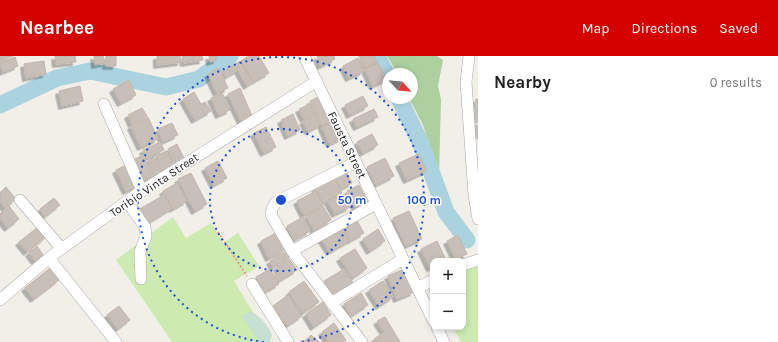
<!DOCTYPE html>
<meta charset="utf-8">
<style>
:root{--surface:#fff;--page:#f6f6f6;--text:#222;--muted:#767676;--line:#e0e0e0;--accent:#d40000}
body{margin:0;font-family:Karla,sans-serif;background:var(--page);color:var(--text)}
.controls{position:absolute;right:12px;bottom:12px;display:grid;overflow:hidden;border-radius:8px;box-shadow:0 2px 6px #0003}
.controls button{width:36px;height:36px;display:grid;place-items:center;padding:0;border:0;border-bottom:1px solid var(--line);background:var(--surface);color:var(--text);font:20px sans-serif}
.compass{position:absolute;left:382px;top:12px;width:36px;height:36px;border-radius:50%;background:var(--surface);box-shadow:0 2px 6px #0003;rotate:116deg}
.list{margin:0;padding:0;list-style:none}
h2{display:flex;justify-content:space-between;align-items:center;height:52px;margin:0;padding:0 16px;font-size:17px}
h2 small{font-size:13px;font-weight:400;color:var(--muted)}
.map{position:relative;flex:none;width:478px;height:286px;overflow:hidden}
header{display:flex;align-items:center;gap:24px;box-sizing:border-box;height:56px;padding:0 20px;background:var(--accent);color:#fff}
header strong{font-size:19px}
nav{display:flex;gap:22px;margin-inline-start:auto;font-size:14px}
main{display:flex}
aside{flex:1;background:var(--surface)}
.map>svg:first-child{display:block}
.grass{fill:#cdebb0}
.forest{fill:#add19e}
.wetland{fill:#c6e0d4}
.lines{fill:none;stroke-linecap:round;stroke-linejoin:round}
.river{stroke:#aad3df;stroke-width:17}
.building{fill:#c7bfb8;stroke:#c4b6ab;filter:url(#shadow)}
.minor-casing{stroke:#a9a9a9;stroke-width:12}
.path{stroke:#fa8072;stroke-width:1.5;stroke-dasharray:2 2;stroke-linecap:butt}
.minor{stroke:#fff;stroke-width:11}
.ring{fill:none;stroke:#1d4ed8;stroke-width:2;stroke-dasharray:2 4}
.labels{text-anchor:middle;stroke-width:3;stroke-linejoin:round;paint-order:stroke}
.street-label{font-size:12px;fill:#222;stroke:#fff}
.centre{fill:#1d4ed8;stroke:#fff;stroke-width:2}
.ring-label{font-size:12px;text-anchor:middle;font-weight:bold;fill:#1d4ed8;stroke:#fff;stroke-width:3;stroke-linejoin:round;paint-order:stroke}
</style>
<header>
<strong>Nearbee</strong>
<nav><a>Map</a><a>Directions</a><a>Saved</a></nav>
</header>
<main>
<div class="map">
<svg width="478" height="286" viewBox="0 0 478 286">
<defs>
<filter id="shadow"><feDropShadow dx="-3.5" dy="3.5" stdDeviation="0" flood-color="#0004"/></filter>
</defs>
<rect width="100%" height="100%" fill="#f2efe9"/>
<!-- grass -->
<path class="grass" d="M173 161 186 182 211 167 223 187 238 177 259 210 234 225 271 286H172L116 204Z
M478 208V286H461L453 271H463V215Z"/>
<!-- forest -->
<path class="forest" d="M387 0H437L443 4 438 30 441 43 439 121 423 69 409 42H412V18H398Z"/>
<!-- wetland -->
<path class="wetland" d="M251 255C260 261 269 269 272 280L268 286H259L242 260Z"/>
<g class="lines">
<!-- river -->
<path class="river" d="M377 0 388 21
M399 42 421 88 446 156 467 184
M0 49 57 22 90 15 166 31 199 23 230 0"/>
</g>
<!-- building -->
<path class="building" d="M0 0H13L0 5Z
M55 0H75L76 6 56 8Z
M94 0H103L105 7 95 9Z
M106 0H116V10H106Z
M157 0H180L181 6 157 9Z
M182 0H202L203 4 184 7Z
M209 0H216L217 4 210 6Z
M249 0H259L269 17 253 26 241 5Z
M317 0H334L335 3 321 10Z
M359 0H374L377 6 365 12Z
M15 1 18 10 3 16 0 7Z
M358 2 364 15 349 22 343 10Z
M44 5 46 18 26 22 24 8Z
M240 5 253 26 247 30 238 14 226 21 223 15Z
M378 7 387 23 373 30 365 13Z
M219 12 228 32 217 37 208 18Z
M129 24 136 39 121 47 113 33Z
M80 30 83 45 62 50 59 35Z
M240 32 252 60 241 65 228 38Z
M194 36 201 48 205 46 211 55 195 64 183 43Z
M222 36 230 54 219 59 211 42Z
M320 40 333 65 322 70 310 45Z
M363 40 368 50 350 59 345 49Z
M476 43H478V67L474 66 476 55H473Z
M310 48 314 58 304 63 299 53Z
M142 52 147 60 132 68 128 59Z
M374 53 378 61 357 71 353 63Z
M293 58 300 74 288 80 281 64Z
M315 59 320 69 308 75 303 65Z
M148 61 158 83 141 91 131 70Z
M333 66 342 82 330 88 322 71Z
M172 67 178 79 163 86 158 73Z
M476 69H478V83L473 82Z
M266 71 276 91 264 97 254 77Z
M372 78 378 89 363 97 357 86Z
M160 86 164 94 147 102 143 94Z
M177 88 186 106 176 111 168 93Z
M166 95 174 111 163 116 156 100Z
M419 98 427 115 407 124 399 107Z
M143 99 154 120 144 125 133 104Z
M154 101 164 120 157 123 148 104Z
M385 102 394 120 376 129 367 111Z
M218 105 227 122 214 129 205 112Z
M126 109 137 130 126 135 116 114Z
M346 116 352 127 341 133 335 122Z
M191 117 207 148 195 155 178 123Z
M334 122 342 137 323 147 315 132Z
M177 127 187 145 173 153 163 135Z
M359 129 368 146 356 152 347 135Z
M6 131 16 143 5 152 0 145V137Z
M316 135 323 149 304 159 297 145Z
M342 138 350 151 335 158 328 145Z
M164 139 172 152 145 169 136 155Z
M54 142 60 149 45 161 40 153Z
M9 150 19 163 8 172 0 162V158Z
M323 150 331 164 314 174 306 160Z
M409 155 422 183 406 190 393 162Z
M303 161 310 175 294 184 287 170Z
M356 163 364 177 350 185 342 171Z
M340 170 349 185 330 196 321 182Z
M38 171 46 181 27 196 19 186Z
M378 173 385 185 370 195 363 183Z
M276 177 285 194 269 202 261 185Z
M458 179 467 198 456 203 447 185Z
M437 185 446 204 433 205V211L430 212 421 193Z
M37 190 43 199 35 205 29 197Z
M355 193 367 212 353 222 340 202Z
M286 195 290 201 273 211 270 205Z
M289 203 297 214 279 225 275 218 279 216 277 211Z
M50 212 59 224 34 243 25 232Z
M270 213 279 228 265 236 256 221Z
M344 213 353 227 334 240 324 225Z
M404 213 414 236 397 243 388 220Z
M304 225 319 246 303 257 289 236Z
M383 225 393 241 379 250 369 234Z
M361 237 368 249 351 260 344 248Z
M288 239 302 260 287 270 273 250Z
M323 246 331 259 314 271 306 258Z
M119 250 130 264 118 273 107 259Z
M385 261 400 286H376L374 283 384 276 377 265Z
M334 267 346 284 343 286H329L322 276Z
M311 279 319 286H304Z"/>
<g class="lines">
<defs>
<path id="minor" d="M304 0 433 264
M469 0 466 26 474 139 478 163
M104 48 142 135
M356 106 276 146 272 153 271 159 292 195 362 286
M20 144 62 193
M127 146 145 171 146 180 140 196 141 223
M292 195 376 148
M49 202 116 286
M463 209 478 204
M252 228 288 286
M417 232 433 224
M0 244 49 202 137 138 317 25
M331 247 403 203
M437 271 444 286"/>
</defs>
<!-- minor casing -->
<use href="#minor" class="minor-casing"/>
<!-- path -->
<path class="path" d="M218 176 247 220"/>
<!-- minor -->
<use href="#minor" class="minor"/>
</g>
<!-- distance rings -->
<g class="ring">
<circle cx="281" cy="144" r="71"/>
<path d="M264 286A143 143 0 1 1 298 286"/>
</g>
<g class="labels">
<!-- street labels -->
<g class="street-label">
<text transform="translate(347 89) rotate(64)" y="4">Fausta Street</text>
<text transform="translate(154 129) rotate(-34)" y="4">Toribio Vinta Street</text>
</g>
</g>
<circle cx="281" cy="144" r="6" class="centre"/>
<g class="ring-label">
<text x="352" y="148">50 m</text>
<text x="424" y="148">100 m</text>
</g>
</svg>
<div class="controls">
<button>+</button>
<button>−</button>
</div>
<svg class="compass" viewBox="-18 -18 36 36"><path d="M0-13l5 13h-10z" fill="#e53935"/><path d="M0 13l5-13h-10z" fill="#767676"/></svg>
</div>
<aside>
<h2>Nearby<small>0 results</small></h2>
<ul class="list">
</ul>
</aside>
</main>
